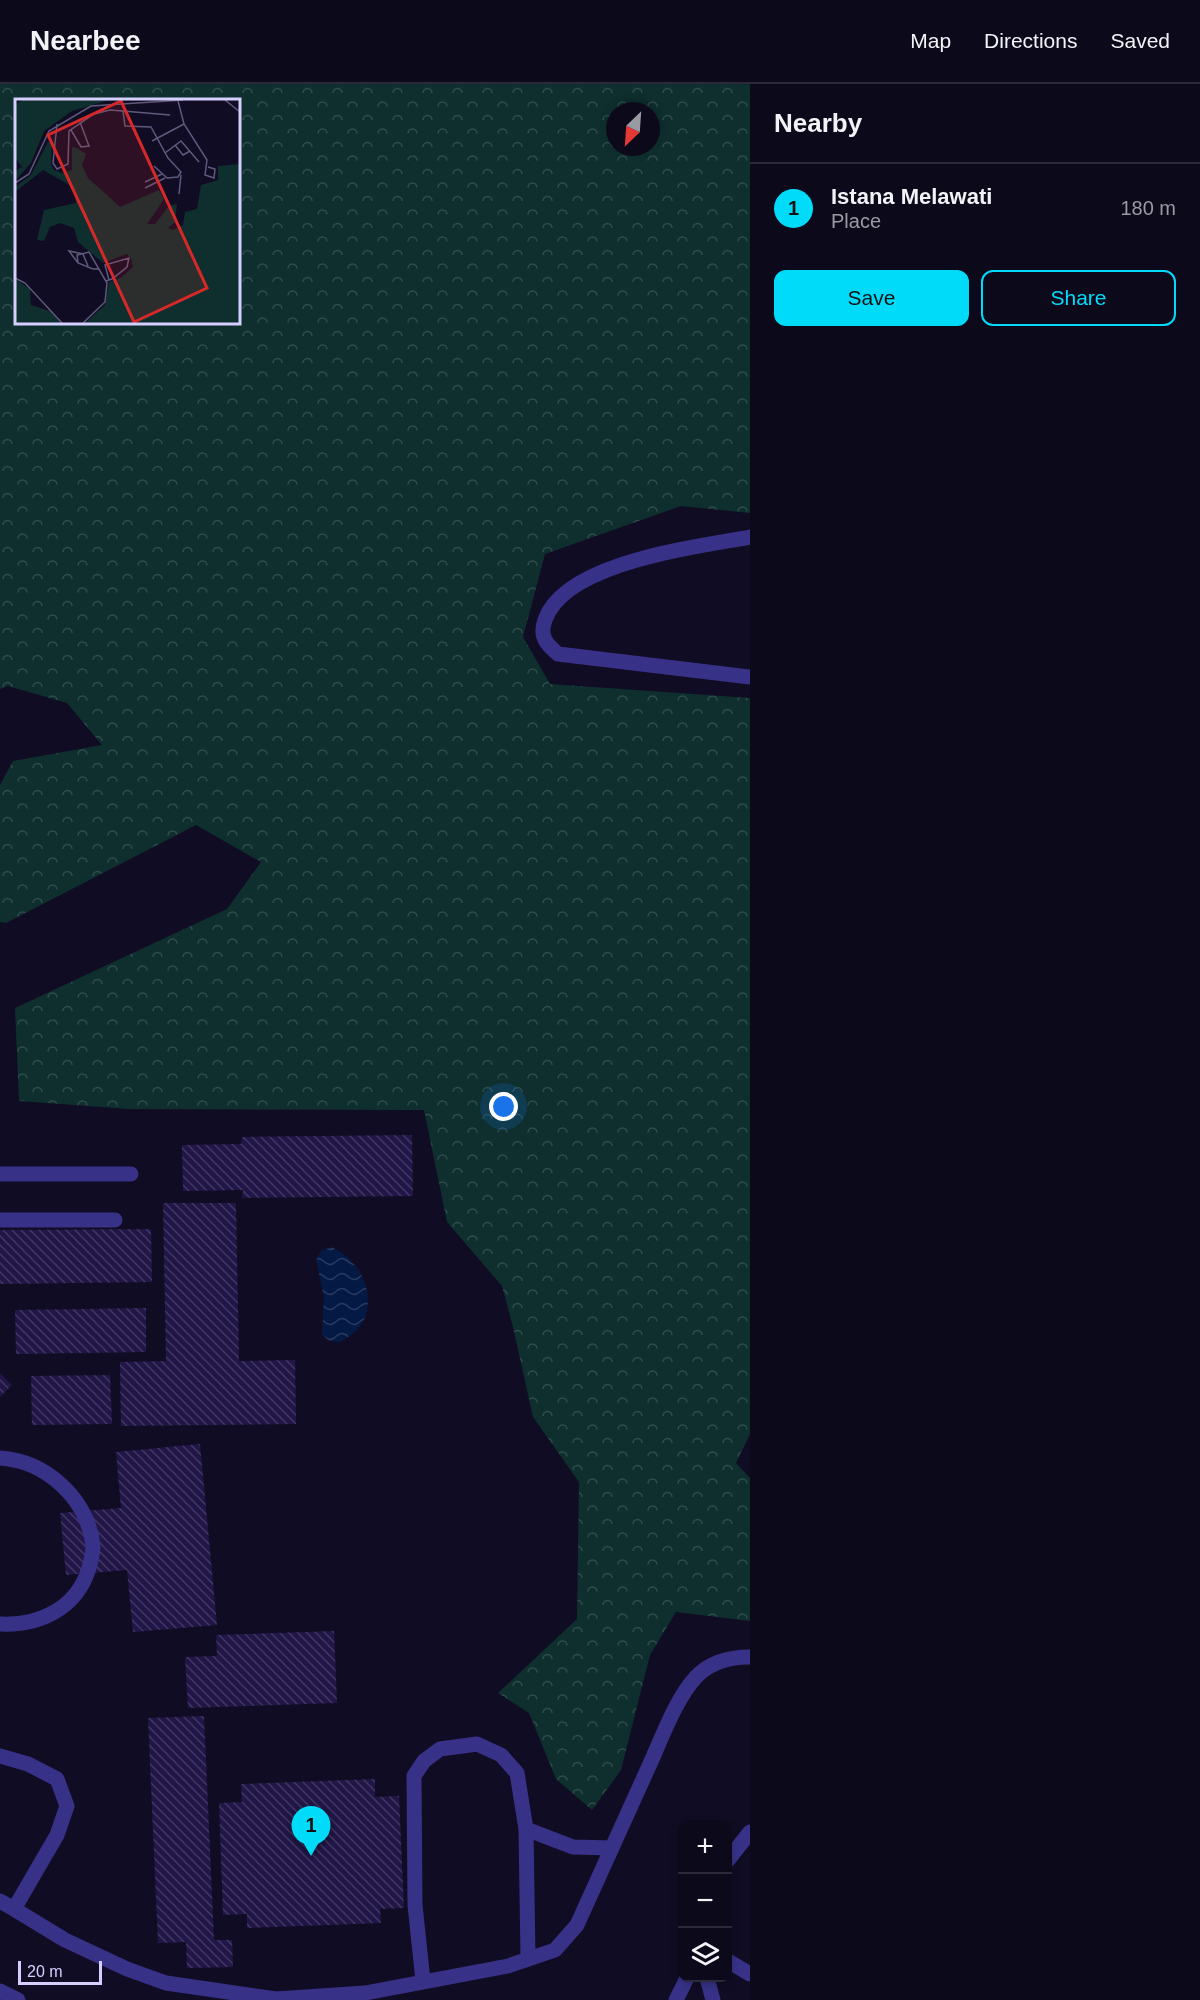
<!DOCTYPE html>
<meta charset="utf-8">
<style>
:root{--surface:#0c091b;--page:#151224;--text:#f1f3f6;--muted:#9a9aa3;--line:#2c2a3a;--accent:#00dbfa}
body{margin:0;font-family:Helvetica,sans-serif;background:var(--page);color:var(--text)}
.controls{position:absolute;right:18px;bottom:18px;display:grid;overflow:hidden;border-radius:12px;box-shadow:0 3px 9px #0003}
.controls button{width:54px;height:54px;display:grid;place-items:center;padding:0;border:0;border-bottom:2px solid var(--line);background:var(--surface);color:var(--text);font:30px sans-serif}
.compass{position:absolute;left:606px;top:18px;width:54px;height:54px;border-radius:50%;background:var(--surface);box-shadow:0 3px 9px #0003;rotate:205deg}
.scale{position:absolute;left:18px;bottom:15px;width:84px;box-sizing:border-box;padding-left:6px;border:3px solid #d5cfff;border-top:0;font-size:16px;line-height:21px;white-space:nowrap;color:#d5cfff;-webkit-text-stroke:4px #100c24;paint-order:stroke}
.you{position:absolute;left:504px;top:1023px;width:21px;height:21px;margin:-15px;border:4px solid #fff;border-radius:50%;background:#1a73e8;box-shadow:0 0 0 9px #1a73e833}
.badge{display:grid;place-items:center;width:39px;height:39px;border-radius:50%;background:var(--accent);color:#111;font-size:20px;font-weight:700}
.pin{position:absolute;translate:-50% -50px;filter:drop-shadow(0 2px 3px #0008)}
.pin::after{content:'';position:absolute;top:32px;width:21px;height:18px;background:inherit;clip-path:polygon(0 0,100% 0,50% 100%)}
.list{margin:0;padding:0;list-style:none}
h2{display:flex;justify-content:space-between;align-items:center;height:78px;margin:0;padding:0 24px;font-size:26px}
h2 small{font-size:20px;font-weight:400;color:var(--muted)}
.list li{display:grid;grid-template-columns:39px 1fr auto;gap:18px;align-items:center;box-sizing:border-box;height:90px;padding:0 24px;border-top:2px solid var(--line)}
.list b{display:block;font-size:22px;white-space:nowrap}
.list p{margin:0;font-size:20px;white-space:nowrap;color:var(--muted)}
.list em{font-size:20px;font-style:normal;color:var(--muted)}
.actions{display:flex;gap:12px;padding:18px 24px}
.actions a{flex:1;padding:14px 0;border:2px solid var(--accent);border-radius:12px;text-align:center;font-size:21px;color:var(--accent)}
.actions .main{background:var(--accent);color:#111}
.icon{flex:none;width:33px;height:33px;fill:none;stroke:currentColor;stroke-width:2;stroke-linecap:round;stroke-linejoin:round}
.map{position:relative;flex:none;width:750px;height:1916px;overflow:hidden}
header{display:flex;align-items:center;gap:36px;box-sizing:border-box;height:84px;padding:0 30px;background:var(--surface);border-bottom:2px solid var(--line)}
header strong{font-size:28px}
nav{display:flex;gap:33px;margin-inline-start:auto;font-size:21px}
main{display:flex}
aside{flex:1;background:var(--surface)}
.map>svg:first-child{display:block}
.forest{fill:url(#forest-crowns);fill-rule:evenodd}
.water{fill:url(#water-waves)}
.building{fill:url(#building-back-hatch)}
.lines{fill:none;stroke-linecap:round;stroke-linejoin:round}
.minor{stroke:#373288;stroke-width:15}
.inset-road{fill:none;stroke:#5f5a7c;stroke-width:1.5}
.view{fill:#d62828;fill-opacity:0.15;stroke:#d62828;stroke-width:3}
.inset-edge{fill:none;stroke:#d5cfff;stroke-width:3}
</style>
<header>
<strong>Nearbee</strong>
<nav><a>Map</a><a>Directions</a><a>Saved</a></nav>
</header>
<main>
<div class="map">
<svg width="750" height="1916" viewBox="0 0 750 1916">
<defs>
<pattern id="forest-crowns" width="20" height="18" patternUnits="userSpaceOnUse" patternTransform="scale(1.5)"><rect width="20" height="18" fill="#0e2f2e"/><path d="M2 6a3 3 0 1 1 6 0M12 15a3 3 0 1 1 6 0" fill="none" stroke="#304c4d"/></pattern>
<pattern id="water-waves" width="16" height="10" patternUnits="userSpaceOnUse" patternTransform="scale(1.5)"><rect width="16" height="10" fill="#041a45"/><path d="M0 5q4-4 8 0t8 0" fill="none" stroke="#283a61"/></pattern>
<pattern id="building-back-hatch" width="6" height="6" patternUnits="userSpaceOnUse" patternTransform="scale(1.5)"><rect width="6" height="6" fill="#211647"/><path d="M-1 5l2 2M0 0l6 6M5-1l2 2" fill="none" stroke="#403763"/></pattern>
</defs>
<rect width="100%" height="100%" fill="#100c24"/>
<!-- forest -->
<path class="forest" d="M0 0H750V429L681 422 545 470 523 553 550 600 750 614V1350L736 1379 750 1394V1537L676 1528 650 1571 621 1686 592 1726 556 1695 529 1629 498 1609 577 1535 579 1398 533 1333 513 1243 502 1202 447 1138 424 1026 129 1025 19 1017 15 924 227 825 261 778 196 741 6 839 0 838V701L13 677 102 661 67 619 8 602 0 605ZM16 16H238V238H16ZM615 27H651V63H615Z"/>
<!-- water -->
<path class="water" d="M332 1163C359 1176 376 1207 364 1236 359 1246 349 1253 340 1258L329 1257 322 1250 324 1213 316 1176 321 1167Z"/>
<!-- building -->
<path class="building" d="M412 1051 413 1112 242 1114 243 1106 183 1107 182 1061 241 1060 242 1053Z
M163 1119H236L239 1277 295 1276 296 1340 121 1342 120 1278 166 1277Z
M151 1145 152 1198 0 1200V1146Z
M146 1224V1268L16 1270 15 1226Z
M0 1289 12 1301 0 1313Z
M110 1291 112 1340 32 1341 31 1292Z
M200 1360 217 1541 133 1548 127 1486 66 1491 60 1429 121 1424 116 1368Z
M334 1547 337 1619 188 1624 185 1573 217 1572 216 1551Z
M204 1632 214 1856H232L233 1883 187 1884 186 1858 158 1859 148 1634Z
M375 1695V1713L399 1712 404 1824 380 1825 381 1839 247 1844V1830L223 1831 219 1719 242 1718 241 1700Z"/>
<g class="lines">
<!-- minor -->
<path class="minor" d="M750 453C697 463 565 478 545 536 539 552 546 560 558 570L750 593
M0 1090H131
M0 1136H115
M0 1374C46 1377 87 1414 93 1461 93 1468 91 1477 89 1484 77 1524 40 1542 0 1540
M0 1672 28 1680 57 1695 67 1722 57 1751 14 1825 65 1856 127 1885 166 1899 276 1915 365 1909 508 1882 555 1866 577 1841C601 1788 625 1735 649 1682 661 1656 676 1614 696 1593 710 1578 730 1573 750 1573
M526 1745 573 1763 612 1764
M728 1776 750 1748
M0 1817 14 1825
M728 1877 750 1890
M707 1894 713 1916
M423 1897 415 1821 414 1692 424 1677 440 1665 477 1660 501 1671 517 1689 526 1745 528 1874
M0 1907 18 1916
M676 1916 687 1894"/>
</g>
<!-- overview -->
<g transform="translate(15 15)">
<rect width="225" height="225" fill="#100c24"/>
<path d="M0 180 15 190 16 206 35 212 46 224H0Z" fill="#0e2f2e"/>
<path d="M8 1H156H94L57 12 29 32 16 64 0 82V72L7 68 0 59V5ZM33 43 37 44 36 65 39 71 47 74 57 71V48L62 49 71 55 67 66 73 79 105 108 144 91 149 100 132 125H140L154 107 162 105 160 123 153 129 158 131 168 126 170 113 182 110 186 86 203 81V67L225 65V224H70L90 206 94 183 107 178 118 168 116 159 112 155 88 164 63 143 59 129 45 124 35 128 29 142 22 141 29 111 61 104 58 88 28 71 0 93V88L16 76Z" fill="#0e2f2e"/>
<path class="inset-road" d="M210 1 225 13M163 2 169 25 192 61 190 76 199 79 200 70 193 68M108 12 155 16M42 25 38 64 42 70 53 65 54 32 79 15 95 11 108 12 110 27 136 28 153 59 166 73 163 78 152 79 139 67M56 31 66 48 74 47 65 23M137 42 169 25M160 46 168 56 175 52M150 54 166 42 184 63M130 83 147 75M0 84 14 75 34 32 76 7 168 1M130 89 150 79M164 95 166 76M63 163 62 156 74 153 92 184 90 203 68 224M73 167 68 155 54 152 63 164 78 170H84M0 179 10 184 47 224M91 182 97 180 112 168 114 159 90 166 94 181"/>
<path class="view" d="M106 2 192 189 119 223 33 36Z"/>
<rect width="225" height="225" class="inset-edge"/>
</g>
</svg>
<div class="controls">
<button>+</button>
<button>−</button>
<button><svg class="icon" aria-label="layers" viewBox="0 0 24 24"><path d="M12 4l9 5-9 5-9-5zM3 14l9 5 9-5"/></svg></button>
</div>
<svg class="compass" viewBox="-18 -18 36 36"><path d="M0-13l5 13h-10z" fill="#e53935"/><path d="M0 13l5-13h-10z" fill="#9a9aa3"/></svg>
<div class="scale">20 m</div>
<div class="you"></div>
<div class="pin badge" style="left:311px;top:1772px">1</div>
</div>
<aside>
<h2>Nearby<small></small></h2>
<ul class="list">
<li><span class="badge">1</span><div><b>Istana Melawati</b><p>Place</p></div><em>180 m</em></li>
</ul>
<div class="actions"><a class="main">Save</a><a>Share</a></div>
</aside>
</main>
